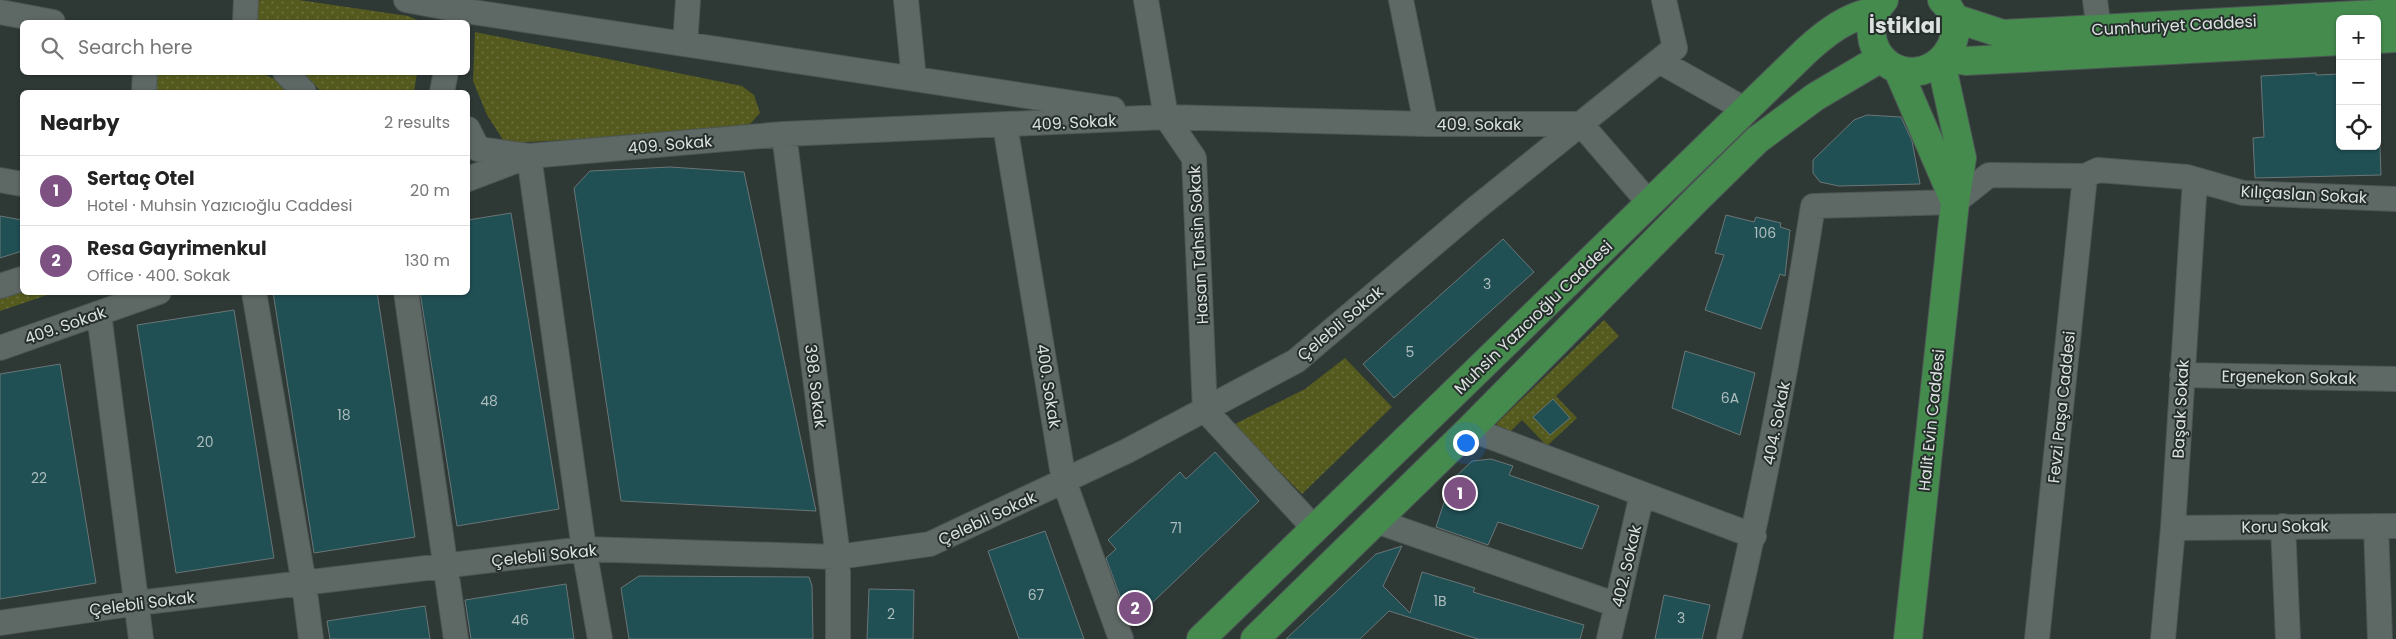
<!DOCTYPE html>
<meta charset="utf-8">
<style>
:root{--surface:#fff;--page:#f2f2f2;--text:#222;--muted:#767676;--line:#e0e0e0;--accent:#7d5283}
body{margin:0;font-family:Poppins,sans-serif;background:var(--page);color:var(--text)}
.controls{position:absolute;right:15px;top:15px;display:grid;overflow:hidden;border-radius:8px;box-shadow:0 1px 4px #0004}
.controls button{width:45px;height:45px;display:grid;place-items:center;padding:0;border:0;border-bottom:1px solid var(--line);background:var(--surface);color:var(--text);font:25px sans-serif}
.you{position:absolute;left:1465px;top:442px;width:18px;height:18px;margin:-12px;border:4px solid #fff;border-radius:50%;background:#1a73e8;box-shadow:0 0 0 8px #1a73e833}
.badge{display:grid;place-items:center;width:32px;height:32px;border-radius:50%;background:var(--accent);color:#fff;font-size:16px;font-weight:700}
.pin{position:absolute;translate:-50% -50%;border:2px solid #fff;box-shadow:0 1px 5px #0006}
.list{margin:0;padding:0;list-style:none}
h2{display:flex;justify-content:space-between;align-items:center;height:65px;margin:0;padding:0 20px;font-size:21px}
h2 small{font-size:16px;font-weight:400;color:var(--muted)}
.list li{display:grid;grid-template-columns:32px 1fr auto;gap:15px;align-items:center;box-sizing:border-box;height:70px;padding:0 20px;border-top:1px solid var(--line)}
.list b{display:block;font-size:19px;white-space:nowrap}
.list p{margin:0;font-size:16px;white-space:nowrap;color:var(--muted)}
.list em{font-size:16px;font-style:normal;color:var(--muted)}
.icon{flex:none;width:28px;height:28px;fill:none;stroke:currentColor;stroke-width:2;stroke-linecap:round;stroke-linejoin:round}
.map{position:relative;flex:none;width:2396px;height:639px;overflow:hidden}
.search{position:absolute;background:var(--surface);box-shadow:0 1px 4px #0004;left:20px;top:20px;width:450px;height:55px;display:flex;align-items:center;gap:12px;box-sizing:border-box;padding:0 18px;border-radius:8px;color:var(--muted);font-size:19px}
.panel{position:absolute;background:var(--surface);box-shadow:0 1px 4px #0004;left:20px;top:90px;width:450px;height:205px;border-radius:8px}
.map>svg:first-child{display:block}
.green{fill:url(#green-dots)}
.building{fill:#204f54;stroke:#6a7677}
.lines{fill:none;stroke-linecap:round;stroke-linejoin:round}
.minor-casing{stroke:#4d5654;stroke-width:26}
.major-casing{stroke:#4d5654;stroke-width:30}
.minor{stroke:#5e6865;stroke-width:24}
.major{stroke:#458b4e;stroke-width:28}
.labels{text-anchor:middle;stroke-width:4;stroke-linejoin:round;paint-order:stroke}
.number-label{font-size:14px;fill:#adbdbd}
.street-label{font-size:16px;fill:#dce2e0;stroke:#252e2b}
.district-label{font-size:21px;font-weight:bold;fill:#dce2e0;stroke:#252e2b}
</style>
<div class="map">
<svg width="2396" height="639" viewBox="0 0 2396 639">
<defs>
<pattern id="green-dots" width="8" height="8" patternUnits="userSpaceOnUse" patternTransform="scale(1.25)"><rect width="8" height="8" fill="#545a1e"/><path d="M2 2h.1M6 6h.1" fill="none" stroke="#6c713e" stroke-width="1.8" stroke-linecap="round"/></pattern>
</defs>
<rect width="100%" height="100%" fill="#2e3835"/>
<!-- green -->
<path class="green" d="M260 0H299L408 16 417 20 418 22H251L255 6Z
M475 32 742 86 754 95 760 113 750 124 677 135 505 143 487 115 473 81Z
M157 72 261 73 283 83 292 92H151L152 79Z
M303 73H417L414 92H319L318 88Z
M22 282V292L53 293 0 311V290Z
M1604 320 1619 336 1556 396 1577 418 1547 446 1522 420 1505 437 1496 431 1497 423Z
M1345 358 1392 407 1302 494 1233 425 1305 389Z"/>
<!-- building -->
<path class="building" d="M2316 73V75L2340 74V146H2380L2381 175 2255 178 2253 138 2264 137 2261 76Z
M1867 115 1901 117 1912 141 1920 184 1839 186 1820 182 1813 173V160L1854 120Z
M670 167 744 172 816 511 621 501 574 188 590 171Z
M511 213 559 509 457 526 420 292H468V220Z
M1726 215 1754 222 1756 217 1781 223 1780 227 1790 230 1785 276 1780 274 1761 329 1705 310 1724 255 1715 253Z
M0 216 22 220V251L0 258Z
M1503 239 1534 272 1394 398 1363 364Z
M273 292H377L415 537 314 553Z
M234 310 274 558 176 573 137 325Z
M1685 351 1755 373 1740 435 1672 408Z
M60 364 96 583 0 599V374Z
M1553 399 1570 418 1550 435 1533 417Z
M1215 452 1259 501 1133 621H1129L1106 558 1116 549 1108 540 1180 472 1186 479Z
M1491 459 1513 466 1509 475 1599 506 1582 549 1498 522 1488 545 1436 527 1451 481 1472 461Z
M1045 531 1084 639H1019L988 551Z
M1402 546 1383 586 1410 613 1422 572 1475 588 1473 592 1584 625 1580 639H1478L1389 611 1360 639H1286L1376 554Z
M639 576 809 577 812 586 813 639H629L621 588Z
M566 584 574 639H471L465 600Z
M869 589 914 590 913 639H867Z
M1664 595 1710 605 1702 639H1655Z
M425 606 430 639H330L327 621Z"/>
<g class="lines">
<defs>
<path id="minor" d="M406 0 459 10 1113 109
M906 0 914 79
M1146 0 1166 117 1194 158 1205 410 1315 529
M1401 0 1426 124
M2095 0 2099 30
M0 12 53 22
M245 22 246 0
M685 44 688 0
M1659 61 1746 110
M285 72 304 92
M144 92 145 72
M442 92 446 72
M1005 125 1064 481 1121 639
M468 129 478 149 529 156 584 549 600 639
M784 134 838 557V639
M468 179 529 156 784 134 1166 117 1426 124H1581L1650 204
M0 180 22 184
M0 286 22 279
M254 292 304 584 311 639
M406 292 456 639
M99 314 141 639
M0 348 159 292
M2182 375 2396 379
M1470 429 1754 536
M1376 521 1617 605
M2283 526 2288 639
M2376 526 2380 639
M2173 528 2396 526
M0 623 138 603 584 549 838 557 930 544 1127 451 1296 361 1475 209 1675 48 1664 0
M1609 639 1642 494
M1729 639C1763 496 1790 351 1813 206L1955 202 1989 175 2085 176 2098 170 2187 177 2243 193 2396 199
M2037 639 2085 176
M2163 639 2173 528 2195 180"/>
<path id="major" d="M1884 0C1873 12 1869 26 1873 42 1876 52 1883 61 1891 66 1933 90 1978 34 1942 0
M1954 18 2003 34 2396 13
M2377 39 2396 38
M1945 58 1966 61 2340 41
M1898 70 1955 202
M1201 639 1807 50C1828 31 1847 17 1875 11
M1255 639 1470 429 1697 199 1757 140 1815 97 1881 58
M1908 639 1955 202 1962 158 1941 62"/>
</defs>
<!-- minor casing -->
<use href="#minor" class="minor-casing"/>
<!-- major casing -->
<use href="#major" class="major-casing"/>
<!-- minor -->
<use href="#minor" class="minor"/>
<!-- major -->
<use href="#major" class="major"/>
</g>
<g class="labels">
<!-- number labels -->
<g class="number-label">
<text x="1765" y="238">106</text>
<text x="1487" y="289">3</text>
<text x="1410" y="357">5</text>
<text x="1730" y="403">6A</text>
<text x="489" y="406">48</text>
<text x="344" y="420">18</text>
<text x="205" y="447">20</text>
<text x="39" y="483">22</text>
<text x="1176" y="533">71</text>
<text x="1036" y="600">67</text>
<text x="1440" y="606">1B</text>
<text x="891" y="619">2</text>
<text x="1681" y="623">3</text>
<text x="520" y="625">46</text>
</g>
<!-- street labels -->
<g class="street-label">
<text transform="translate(2174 25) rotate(-3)" y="6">Cumhuriyet Caddesi</text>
<text transform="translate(1074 122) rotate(-3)" y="6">409. Sokak</text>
<text x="1479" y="130">409. Sokak</text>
<text transform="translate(670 144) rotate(-5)" y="6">409. Sokak</text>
<text transform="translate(2304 194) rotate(3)" y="6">Kılıçaslan Sokak</text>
<text transform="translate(1198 245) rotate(-93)" y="6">Hasan Tahsin Sokak</text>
<text transform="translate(1533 317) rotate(-44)" y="6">Muhsin Yazıcıoğlu Caddesi</text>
<text transform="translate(1340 323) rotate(-40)" y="6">Çelebli Sokak</text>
<text transform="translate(65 325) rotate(-19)" y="6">409. Sokak</text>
<text transform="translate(2289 377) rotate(1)" y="6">Ergenekon Sokak</text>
<text transform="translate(816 386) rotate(83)" y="6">398. Sokak</text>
<text transform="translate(1049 386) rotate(81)" y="6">400. Sokak</text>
<text transform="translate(2061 407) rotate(-84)" y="6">Fevzi Paşa Caddesi</text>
<text transform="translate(2180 409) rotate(-87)" y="6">Başak Sokak</text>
<text transform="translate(1931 420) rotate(-84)" y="6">Halit Evin Caddesi</text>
<text transform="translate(1776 423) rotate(-79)" y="6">404. Sokak</text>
<text transform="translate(987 518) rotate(-25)" y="6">Çelebli Sokak</text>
<text transform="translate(2285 526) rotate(-1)" y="6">Koru Sokak</text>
<text transform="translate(544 555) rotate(-6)" y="6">Çelebli Sokak</text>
<text transform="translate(1626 566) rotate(-77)" y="6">402. Sokak</text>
<text transform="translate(142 603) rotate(-7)" y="6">Çelebli Sokak</text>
</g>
<!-- district labels -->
<g class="district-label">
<text x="1905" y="33">İstiklal</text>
</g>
</g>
</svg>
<div class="controls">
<button>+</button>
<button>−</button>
<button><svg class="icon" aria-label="locate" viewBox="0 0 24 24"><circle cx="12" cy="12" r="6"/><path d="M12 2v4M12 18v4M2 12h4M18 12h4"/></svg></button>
</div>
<div class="you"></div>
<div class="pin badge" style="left:1460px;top:493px">1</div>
<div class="pin badge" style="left:1135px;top:608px">2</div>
<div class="search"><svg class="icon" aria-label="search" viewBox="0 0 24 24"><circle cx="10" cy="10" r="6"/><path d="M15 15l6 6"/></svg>Search here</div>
<section class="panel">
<h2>Nearby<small>2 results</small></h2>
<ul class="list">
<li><span class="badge">1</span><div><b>Sertaç Otel</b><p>Hotel · Muhsin Yazıcıoğlu Caddesi</p></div><em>20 m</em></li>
<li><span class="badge">2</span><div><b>Resa Gayrimenkul</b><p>Office · 400. Sokak</p></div><em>130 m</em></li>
</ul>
</section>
</div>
